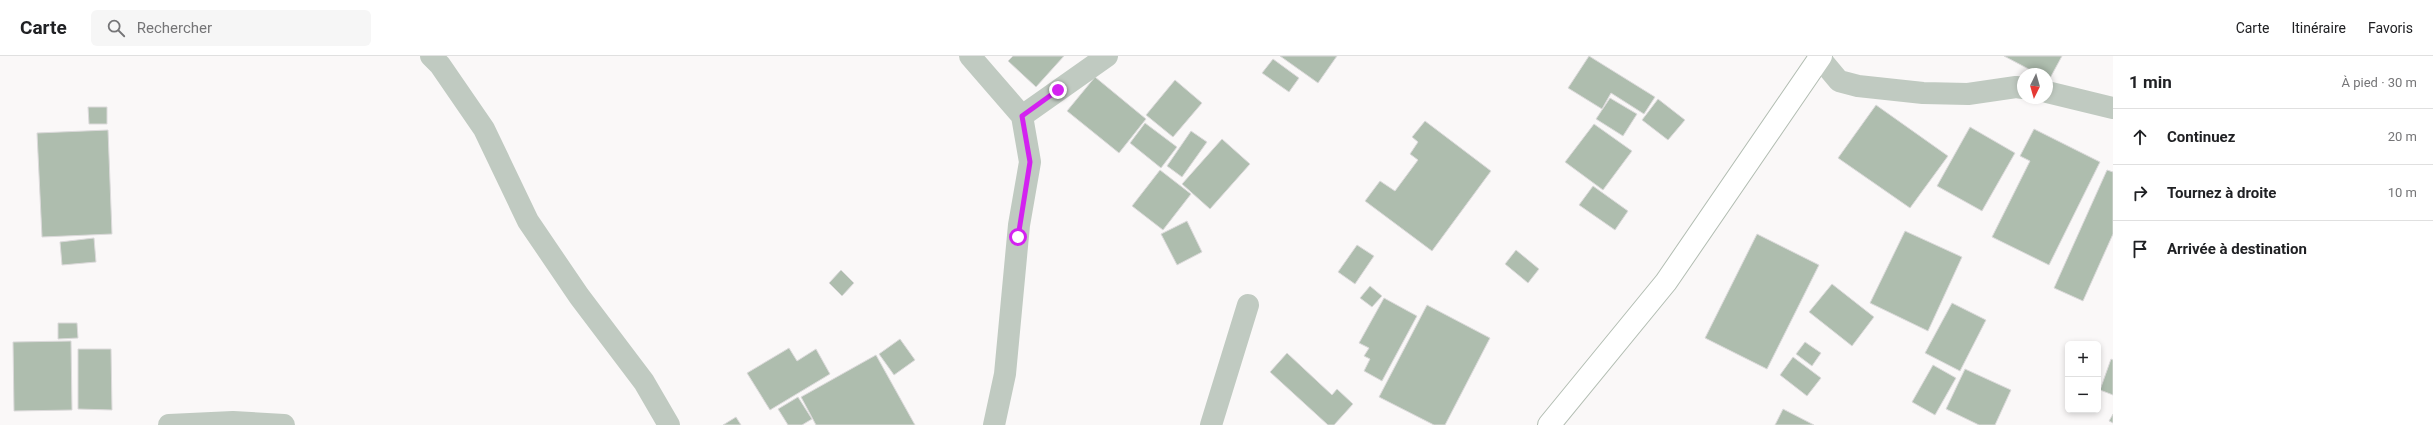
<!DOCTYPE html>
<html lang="fr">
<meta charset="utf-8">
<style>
:root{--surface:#fff;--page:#f6f6f6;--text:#202124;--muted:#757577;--line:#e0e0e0}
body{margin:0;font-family:Roboto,sans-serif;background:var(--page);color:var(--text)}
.controls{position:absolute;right:12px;bottom:12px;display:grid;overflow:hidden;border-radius:6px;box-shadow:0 2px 6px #0003}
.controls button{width:36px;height:36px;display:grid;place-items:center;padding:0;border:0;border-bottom:1px solid var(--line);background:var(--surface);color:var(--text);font:20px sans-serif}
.compass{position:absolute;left:2017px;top:12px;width:36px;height:36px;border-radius:50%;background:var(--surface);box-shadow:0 2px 6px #0003;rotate:185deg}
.stop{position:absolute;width:12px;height:12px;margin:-9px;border:3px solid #d321f0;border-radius:50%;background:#fff}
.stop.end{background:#d321f0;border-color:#fff;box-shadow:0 1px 4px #0008}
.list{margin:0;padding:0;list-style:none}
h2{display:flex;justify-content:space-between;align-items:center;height:52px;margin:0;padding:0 16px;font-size:17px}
h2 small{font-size:13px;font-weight:400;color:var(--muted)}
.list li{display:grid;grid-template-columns:26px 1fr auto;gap:12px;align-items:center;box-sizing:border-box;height:56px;padding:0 16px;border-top:1px solid var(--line)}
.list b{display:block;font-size:15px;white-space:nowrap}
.list em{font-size:13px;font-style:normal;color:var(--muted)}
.icon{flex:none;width:22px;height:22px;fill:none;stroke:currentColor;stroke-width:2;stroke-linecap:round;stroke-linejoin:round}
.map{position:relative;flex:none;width:2113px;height:369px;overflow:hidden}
header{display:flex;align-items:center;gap:24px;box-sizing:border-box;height:56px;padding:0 20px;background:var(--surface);border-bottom:1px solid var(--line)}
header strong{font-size:19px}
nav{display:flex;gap:22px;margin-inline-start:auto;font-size:14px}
.search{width:280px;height:36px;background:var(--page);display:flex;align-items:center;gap:10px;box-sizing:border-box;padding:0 14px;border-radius:6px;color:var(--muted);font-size:15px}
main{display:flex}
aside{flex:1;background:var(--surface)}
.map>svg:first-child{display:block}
.building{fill:#aebdae;stroke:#dcdadb}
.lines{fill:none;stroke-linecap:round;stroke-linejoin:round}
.primary-casing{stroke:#b2bdb2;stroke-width:24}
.street{stroke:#c0cac1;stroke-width:22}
.primary{stroke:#fff;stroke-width:22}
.route{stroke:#d321f0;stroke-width:5}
</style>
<header>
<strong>Carte</strong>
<div class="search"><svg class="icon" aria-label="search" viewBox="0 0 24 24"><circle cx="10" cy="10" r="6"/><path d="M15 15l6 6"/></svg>Rechercher</div>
<nav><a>Carte</a><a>Itinéraire</a><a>Favoris</a></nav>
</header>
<main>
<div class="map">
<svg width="2113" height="369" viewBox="0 0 2113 369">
<rect width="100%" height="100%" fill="#faf8f8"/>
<!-- building -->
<path class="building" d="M1013 0H1064L1036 31 1008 5Z
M1280 0H1337L1318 27Z
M1589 0 1655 41 1644 58 1611 37 1602 53 1568 32Z
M2004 0H2062L2049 24 2047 23V18H2038Z
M1273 3 1299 22 1289 36 1262 17Z
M1095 21 1146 63 1119 97 1067 55Z
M1175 24 1202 47 1173 81 1146 59Z
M1610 42 1637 58 1623 80 1596 63Z
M1658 43 1685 64 1668 84 1642 64Z
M1876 49 1948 100 1910 152 1838 102Z
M88 51H107V68H89Z
M1425 65 1491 115 1432 195 1365 145 1380 125 1395 135 1418 104 1410 98 1418 86 1412 81Z
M1145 67 1177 91 1161 112 1130 87Z
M1594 68 1632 95 1603 134 1565 106Z
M1970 71 2015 97 1982 155 1937 130Z
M2034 73 2100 106 2049 209 1992 181 2030 105 2020 100Z
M108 74 112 178 42 181 37 77Z
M1191 75 1207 86 1182 121 1167 110Z
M1222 83 1250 108 1210 153 1182 128Z
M1160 114 1191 138 1163 174 1132 150Z
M2107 114 2113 116V178L2083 245 2054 232Z
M1593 130 1628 155 1615 174 1579 149Z
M1187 165 1202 196 1177 209 1161 178Z
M1905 175 1962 201 1928 275 1870 247Z
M1757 178 1819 209 1767 313 1705 282Z
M94 182 96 206 62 209 60 186Z
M1357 189 1374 200 1355 228 1338 216Z
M1516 194 1539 213 1528 227 1505 208Z
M841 214 854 227 842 240 829 227Z
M1832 228 1874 261 1852 290 1809 256Z
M1370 230 1382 240 1372 251 1360 242Z
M1384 242 1417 260 1382 325 1364 315 1370 303 1364 300 1369 292 1359 287Z
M1952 247 1986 264 1960 315 1925 297Z
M1427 249 1490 282 1445 369H1434L1379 341Z
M58 267H77L78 282 58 283Z
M900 283 915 304 894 319 879 298Z
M71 285 72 354 14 355 13 286Z
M1805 286 1821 297 1812 310 1796 298Z
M789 292 797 305 816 293 830 318 770 354 747 317Z
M78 293H111L112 354 78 353Z
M1287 297 1332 339 1337 333 1353 348 1334 369H1328L1270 316Z
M876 299 915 369H816L801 341Z
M1793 301 1821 322 1807 340 1780 319Z
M2111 303 2113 304V339L2100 334Z
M1933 309 1956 322 1935 359 1912 346Z
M1965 313 2011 334 1995 369H1979L1946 353Z
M798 341 812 363 802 369H788L778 353Z
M1783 353 1814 369H1775Z
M2113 358V367L2109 365Z
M736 361 741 369H723Z"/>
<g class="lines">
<defs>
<path id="primary" d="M1549 369 1666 226 1821 0"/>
</defs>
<!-- primary casing -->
<use href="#primary" class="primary-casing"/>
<!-- street -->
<path class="street" d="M431 0 440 9 484 73 528 165 579 240 644 326 669 369
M970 0 1022 60 1030 106 1019 169 1005 318 994 369
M1818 0 1839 25 1858 30 1923 37 1968 38 2016 31 2023 32
M2047 36 2113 52
M1022 60 1107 0
M169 369 233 366 284 369
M1211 369 1248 249"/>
<!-- primary -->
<use href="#primary" class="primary"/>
</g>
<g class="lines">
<!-- route -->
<path class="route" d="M1018 181 1030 106 1022 60 1058 34"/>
</g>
</svg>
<div class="controls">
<button>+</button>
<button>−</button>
</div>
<svg class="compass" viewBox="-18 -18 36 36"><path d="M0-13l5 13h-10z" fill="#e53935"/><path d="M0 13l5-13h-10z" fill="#757577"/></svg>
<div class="stop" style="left:1018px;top:181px"></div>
<div class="stop end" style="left:1058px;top:34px"></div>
</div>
<aside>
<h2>1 min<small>À pied · 30 m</small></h2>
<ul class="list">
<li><svg class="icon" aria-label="ahead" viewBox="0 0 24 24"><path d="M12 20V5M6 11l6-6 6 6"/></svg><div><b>Continuez</b></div><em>20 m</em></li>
<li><svg class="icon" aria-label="right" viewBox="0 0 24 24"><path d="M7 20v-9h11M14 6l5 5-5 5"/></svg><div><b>Tournez à droite</b></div><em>10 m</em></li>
<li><svg class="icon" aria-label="arrive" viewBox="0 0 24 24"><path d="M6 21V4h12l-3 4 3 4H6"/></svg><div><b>Arrivée à destination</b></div></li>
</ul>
</aside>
</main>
